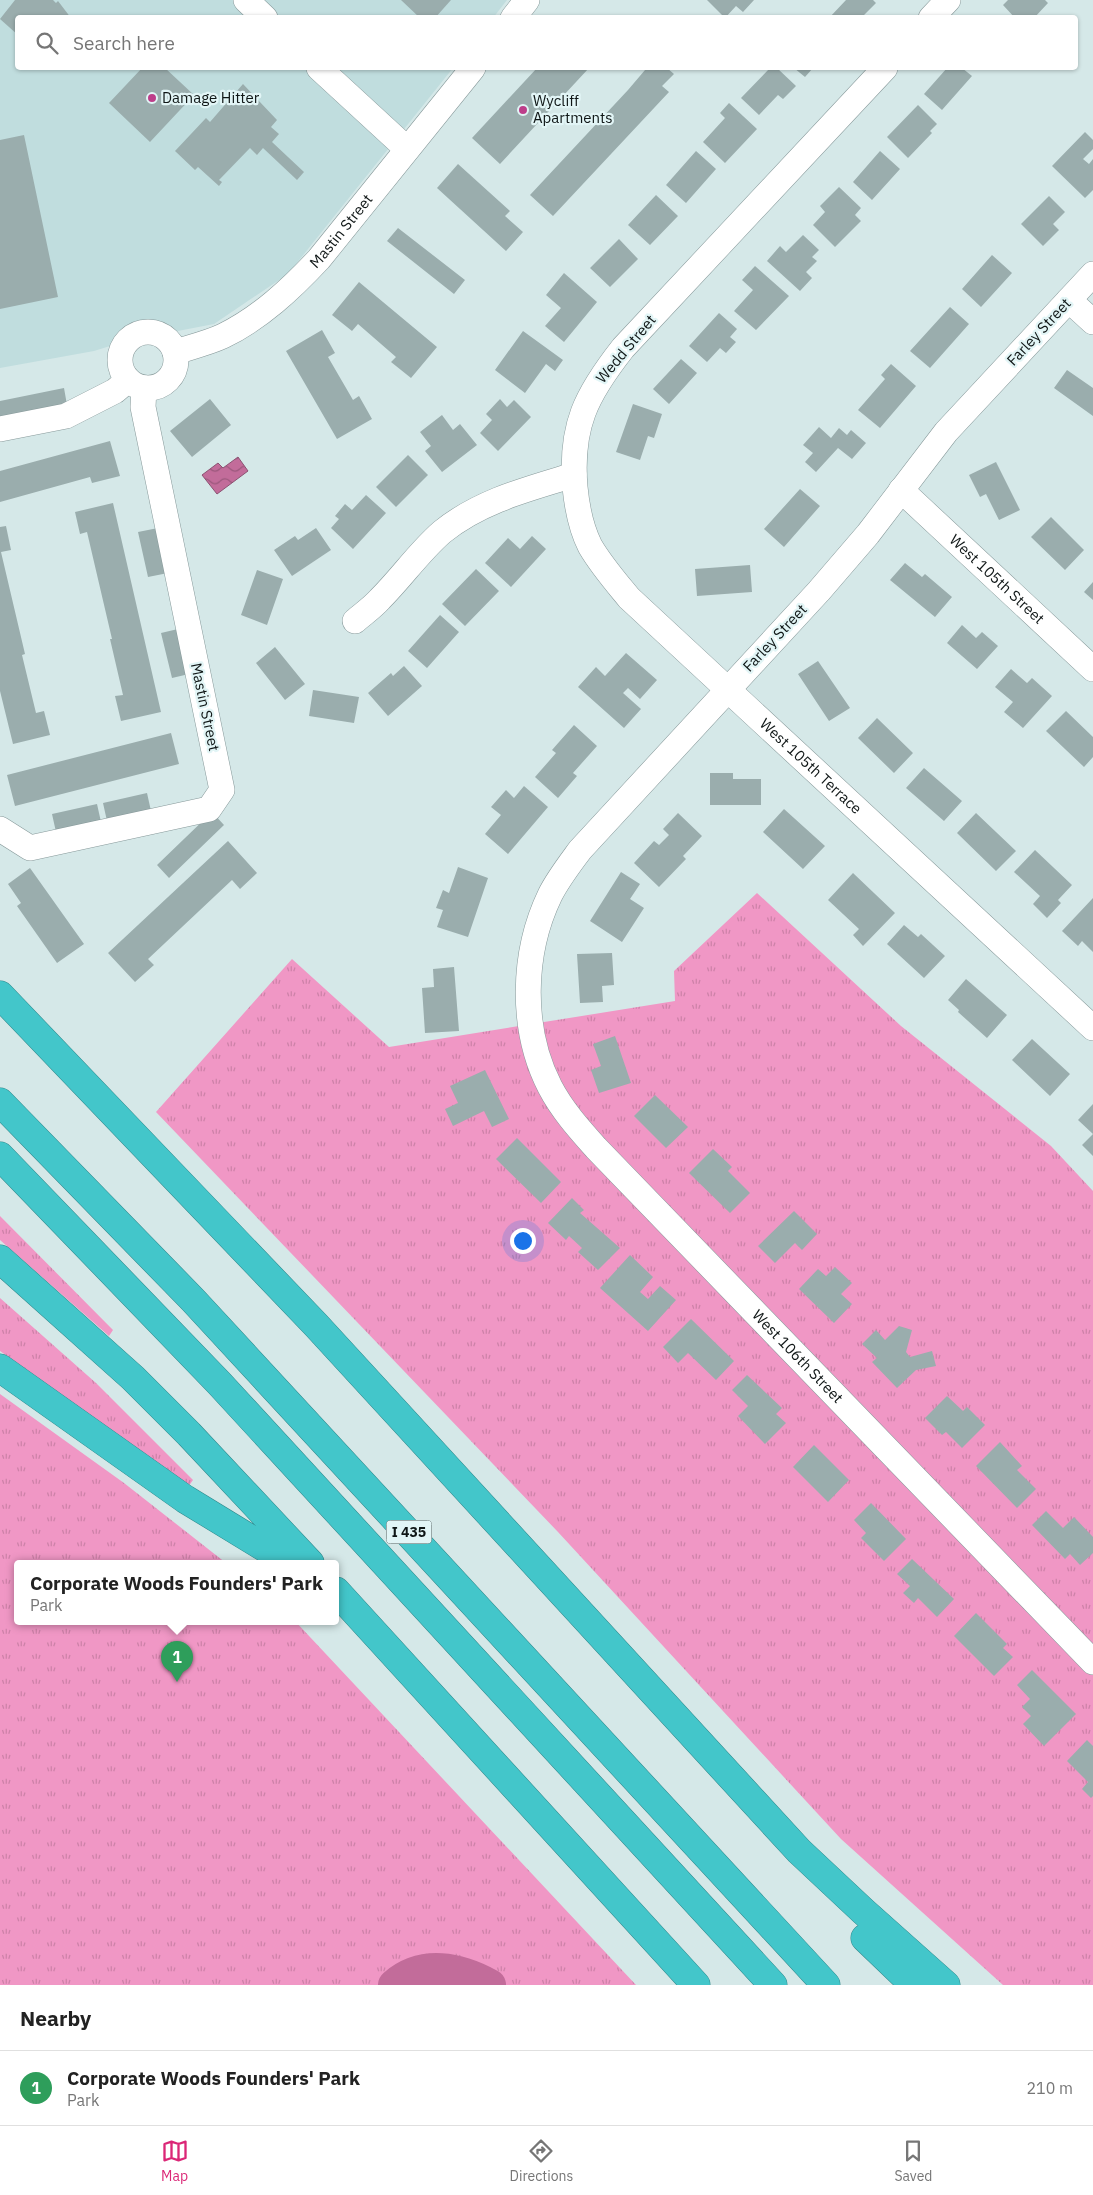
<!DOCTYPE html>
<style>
:root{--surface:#fff;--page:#f2f2f2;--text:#222;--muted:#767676;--line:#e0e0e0;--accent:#db2777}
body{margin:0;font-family:"IBM Plex Sans",sans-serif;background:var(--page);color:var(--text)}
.you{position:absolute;left:522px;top:1240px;width:18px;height:18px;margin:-12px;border:4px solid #fff;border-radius:50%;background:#1a73e8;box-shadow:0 0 0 8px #1a73e833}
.badge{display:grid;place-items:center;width:32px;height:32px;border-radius:50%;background:var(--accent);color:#fff;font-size:16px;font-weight:700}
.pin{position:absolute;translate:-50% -41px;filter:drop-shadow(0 1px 2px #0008)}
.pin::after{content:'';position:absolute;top:26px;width:18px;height:15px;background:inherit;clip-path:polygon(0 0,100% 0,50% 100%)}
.popup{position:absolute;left:14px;top:1560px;width:325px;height:65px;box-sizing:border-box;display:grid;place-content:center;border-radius:5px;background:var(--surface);filter:drop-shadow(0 1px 4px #0005);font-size:16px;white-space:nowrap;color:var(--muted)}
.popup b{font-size:19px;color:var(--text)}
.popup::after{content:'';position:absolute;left:50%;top:100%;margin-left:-10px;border:10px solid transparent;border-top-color:var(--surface)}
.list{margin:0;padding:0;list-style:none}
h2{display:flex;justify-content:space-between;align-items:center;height:65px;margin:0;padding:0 20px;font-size:21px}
h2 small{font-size:16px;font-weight:400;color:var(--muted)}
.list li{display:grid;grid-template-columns:32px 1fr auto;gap:15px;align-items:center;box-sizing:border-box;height:75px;padding:0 20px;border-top:1px solid var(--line)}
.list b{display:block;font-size:19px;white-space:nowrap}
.list p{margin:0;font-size:16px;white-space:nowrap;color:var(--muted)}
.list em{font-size:16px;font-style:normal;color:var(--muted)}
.icon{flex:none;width:28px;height:28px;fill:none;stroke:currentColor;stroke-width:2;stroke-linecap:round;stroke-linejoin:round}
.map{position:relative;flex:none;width:1093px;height:1985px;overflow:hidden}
.search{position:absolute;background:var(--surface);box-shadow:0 1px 4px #0004;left:15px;right:15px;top:15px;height:55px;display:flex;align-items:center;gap:12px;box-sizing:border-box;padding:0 18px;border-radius:5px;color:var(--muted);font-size:19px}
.sheet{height:140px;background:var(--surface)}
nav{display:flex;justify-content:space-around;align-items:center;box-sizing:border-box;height:70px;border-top:1px solid var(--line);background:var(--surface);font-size:14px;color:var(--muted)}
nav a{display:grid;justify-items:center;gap:2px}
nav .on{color:var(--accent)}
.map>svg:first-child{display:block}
.built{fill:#c0ddde}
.grass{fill:url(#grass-tufts)}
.water{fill:url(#water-waves);stroke:#8c5272}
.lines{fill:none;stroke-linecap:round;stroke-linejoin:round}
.river{stroke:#c26c9a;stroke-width:32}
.building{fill:#9aadad}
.minor-casing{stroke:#87999a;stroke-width:26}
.highway-casing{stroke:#31888b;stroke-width:29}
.minor{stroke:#fff;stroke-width:25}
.highway{stroke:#43c6ca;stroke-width:28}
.poi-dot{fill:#bd3e8a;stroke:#e2f5f6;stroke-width:2}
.labels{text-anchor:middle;stroke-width:4.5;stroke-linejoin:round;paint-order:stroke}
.shield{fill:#e2f5f6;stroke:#4e5959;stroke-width:1}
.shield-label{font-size:14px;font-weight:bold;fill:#0f1616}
.poi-label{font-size:15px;fill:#0f1616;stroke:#e2f5f6;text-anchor:start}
.street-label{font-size:15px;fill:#0f1616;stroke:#e2f5f6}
</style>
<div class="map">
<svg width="1093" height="1985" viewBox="0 0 1093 1985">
<defs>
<pattern id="grass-tufts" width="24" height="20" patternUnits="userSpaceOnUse" patternTransform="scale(1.25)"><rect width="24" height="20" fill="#f097c5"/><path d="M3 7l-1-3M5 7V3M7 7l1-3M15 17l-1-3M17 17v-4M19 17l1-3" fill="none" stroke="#cd81a8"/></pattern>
<pattern id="water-waves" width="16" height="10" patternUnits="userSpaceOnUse" patternTransform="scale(1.25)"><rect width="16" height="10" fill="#c26c9a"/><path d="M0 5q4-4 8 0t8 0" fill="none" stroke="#9c587d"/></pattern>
</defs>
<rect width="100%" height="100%" fill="#d5e8e8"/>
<!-- built -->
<path class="built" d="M0 0H507L493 18H18V68H453L288 274 214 324 126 341 94 351 0 368Z"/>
<!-- grass -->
<path class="grass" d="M757 893 901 1026 1051 1146 1093 1191V1985H1003L841 1839 558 1532 156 1112 292 959 389 1047 675 1001 674 971Z
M0 1216 113 1330 109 1336 0 1240Z
M0 1298 96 1383 193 1480 188 1487 0 1351Z
M0 1394 124 1483 226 1563H18V1621H295L636 1985H0Z"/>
<!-- water -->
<path class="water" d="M238 457 248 471 217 494 202 475 218 463 223 468Z"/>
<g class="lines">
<!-- river -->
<path class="river" d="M394 1985C423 1960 459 1968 490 1985"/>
</g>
<!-- building -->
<path class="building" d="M15 0H53L56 3 58 1 71 18H18V35L0 19Z
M401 0H451L435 18H420Z
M707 0H754L743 12 736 6 725 18Z
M846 0H873L876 3 861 18H829Z
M1008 0H1045L1048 3 1034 18H1015L1003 5Z
M142 68H165L194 95 150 142 109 103Z
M537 68H589L500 164 472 138Z
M642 68H667L674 74 662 86 669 92 553 216 530 195 628 90 645 70Z
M770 68H777L796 86 783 99 778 95 759 115 741 98Z
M794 68H813L805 77Z
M947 68H962L972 76 942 110 924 94Z
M243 84 277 120 271 127 279 134 272 142 304 172 297 180 263 148 257 155 250 148 219 180 222 182 219 186 198 167 195 170 175 151 206 118 210 122Z
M729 103 757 129 725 163 703 142 725 118 720 113Z
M918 105 937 124 930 131 932 133 908 158 887 137Z
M1085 132 1093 140V149L1083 159 1089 164 1093 159V190L1085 198 1052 166Z
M24 135 58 297 0 309V140Z
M696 151 716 169 686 203 666 185Z
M880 151 900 169 872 200 853 182Z
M458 164 510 211 505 216 523 232 506 251 437 188Z
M839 187 861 208 855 215 861 221 835 247 813 225 825 212 820 206Z
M656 195 678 216 650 245 628 225Z
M1049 196 1065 212 1053 224 1059 230 1043 246 1021 224Z
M398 228 465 280 454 294 387 241Z
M803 235 819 250 812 257 817 261 806 272 812 278 800 291 767 261 780 246 786 252Z
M619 239 638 259 610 287 590 268Z
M992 255 1012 273 981 307 962 289Z
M755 266 789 296 756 330 734 311 753 290 742 280Z
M564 273 597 302 564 342 545 326 561 308 546 295Z
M359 282 437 347 411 378 391 362 396 357 358 324 352 331 332 315Z
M950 307 969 324 930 368 910 351Z
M719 313 737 329 730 337 736 342 726 353 720 348 707 362 689 346Z
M322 330 335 353 328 357 353 400 359 396 372 419 337 439 286 351Z
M523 331 563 360 555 371 546 364 525 393 495 370Z
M681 359 697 373 669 404 653 389Z
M891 364 916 386 880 428 858 410 885 379 881 375Z
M1067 370 1093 388V416L1054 388Z
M64 388 67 405 0 419V401Z
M210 399 231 425 192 457 170 431Z
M500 399 507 407 514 400 531 417 498 451 480 433 492 420 486 414Z
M633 404 662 414 654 438 648 436 640 460 616 452Z
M442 415 453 430 460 424 477 445 442 472 425 451 431 446 420 432Z
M819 427 831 438 839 428 847 435 851 430 866 443 852 459 838 448 816 472 805 462 813 453 803 445Z
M110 441 120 476 92 483 90 477 0 502V471Z
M408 455 428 475 396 507 376 487Z
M996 462 1020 510 999 520 986 494 980 497 969 475Z
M800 489 820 506 784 547 764 529Z
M366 495 386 513 353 549 331 528 339 519 335 516 345 504 352 510Z
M113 503 161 712 121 721 115 696 123 695 110 639H112L87 532 80 534 75 512Z
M1051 517 1084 550 1065 570 1031 537Z
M6 526 11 550 1 552 25 654 22 655 36 713 44 711 50 735 13 744 0 691V527Z
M158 528 168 573 148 577 138 532Z
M316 528 331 550 292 576 274 550 295 536 298 540Z
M532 536 546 549 511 587 485 563 508 538 520 549Z
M905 563 922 577 925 574 952 597 935 617 890 580Z
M750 565 752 592 697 596 695 569Z
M476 569 499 591 465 626 442 604Z
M257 570 283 579 267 625 241 615Z
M1093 582V600L1084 592Z
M440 615 459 632 427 668 408 651Z
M962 625 976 638 982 632 998 646 977 669 947 643Z
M178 629 189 674 172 678 161 633Z
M275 647 305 684 285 700 256 663Z
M626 653 657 680 640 699 628 688 623 693 641 709 624 728 578 687 596 667 605 676Z
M818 661 850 708 829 721 798 674Z
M404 666 422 686 388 716 368 693 391 673 393 676Z
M1011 669 1027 683 1032 678 1052 696 1023 728 1004 712 1013 702 995 687Z
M313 690 359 697 354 723 309 716Z
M1066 711 1093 737V757L1084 767 1046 731Z
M877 718 913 753 894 773 858 738Z
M574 725 597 746 573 773 577 776 558 798 535 777 556 753 552 750Z
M171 733 179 764 15 806 7 775Z
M924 768 962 801 944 821 906 788Z
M710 773H733V779H761V805H710Z
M524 786 548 807 508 854 485 834 501 815 491 807 506 790 514 798Z
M147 793 151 811 107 821 103 803Z
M97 804 101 822 56 832 52 814Z
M784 809 825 846 803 869 763 832Z
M212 812 224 825 169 878 157 865Z
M678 813 702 836 683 856 686 859 659 887 634 863 654 841 659 845 669 835 663 829Z
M976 813 1016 851 996 871 957 833Z
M228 841 257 873 240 889 232 880 148 959 154 965 135 982 108 953Z
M1035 850 1072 885 1058 900 1061 903 1047 918 1033 904 1040 896 1014 872Z
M458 867 488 878 468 937 437 927 443 910 436 908 443 890 449 893Z
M30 868 84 944 57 963 17 906 21 903 8 884Z
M621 872 640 884 630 899 644 908 622 942 590 921Z
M853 873 895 913 863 946 853 935 859 929 828 900Z
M1093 898V952L1082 941 1078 946 1062 931Z
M904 925 918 937 921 934 945 956 924 978 887 944Z
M612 953 614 985 602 986 603 1002 580 1003 577 954Z
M454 967 459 1031 425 1033 422 988 434 987 433 969Z
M966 979 1007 1015 987 1038 958 1012 959 1010 948 1000Z
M615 1036 631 1083 599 1093 591 1070 601 1066 593 1044Z
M1032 1039 1070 1074 1050 1096 1012 1060Z
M485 1070 509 1119 492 1127 484 1111 453 1126 445 1109 458 1103 450 1086Z
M655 1095 688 1127 666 1148 634 1116Z
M1093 1104V1156L1082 1145 1093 1134 1078 1120Z
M517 1138 561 1182 541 1203 496 1159Z
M713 1149 732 1167 728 1171 750 1193 730 1213 689 1173Z
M572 1198 584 1210 580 1213 620 1248 598 1270 578 1252 582 1248 569 1236 566 1240 548 1223Z
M794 1211 817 1234 802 1250 795 1243 775 1263 758 1246Z
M630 1255 653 1277 640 1292 648 1299 660 1286 676 1300 648 1331 600 1288Z
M835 1267 852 1283 841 1294 852 1304 834 1323 799 1289 818 1269 826 1276Z
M691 1319 734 1361 716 1380 688 1353 678 1363 663 1347Z
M899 1326 912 1330 906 1352 910 1357 932 1351 936 1366 916 1370 897 1388 872 1362 877 1358 862 1344 876 1330 885 1340Z
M747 1375 782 1408 776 1414 786 1423 765 1444 738 1416 748 1406 732 1390Z
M947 1396 963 1411 967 1407 985 1425 962 1448 946 1432 942 1435 925 1418Z
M1000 1442 1022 1466 1017 1470 1036 1489 1017 1508 976 1466Z
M814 1445 849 1480 828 1502 793 1467Z
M871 1503 906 1539 884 1561 861 1538 866 1533 854 1520Z
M1046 1511 1063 1528 1074 1517 1093 1537V1553L1080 1565 1070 1554 1065 1559 1032 1525Z
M912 1559 954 1599 937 1617 918 1598 914 1603 903 1593 910 1586 897 1574Z
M976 1613 1007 1644 1003 1648 1013 1657 994 1676 954 1636Z
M1032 1670 1076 1714 1044 1746 1023 1724 1031 1716 1022 1707 1030 1699 1017 1685Z
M1087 1740 1093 1746V1796L1091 1798 1082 1789 1088 1782 1067 1761Z"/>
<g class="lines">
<defs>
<g id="minor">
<path d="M246 0 265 18"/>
<path d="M513 18 527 0"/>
<path d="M931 18 948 0"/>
<path d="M319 68 407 149"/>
<path id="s1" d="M885 68 623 348C586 395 570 426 575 487 577 508 581 528 590 546 601 565 615 581 629 598L1093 1028"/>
<path id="s2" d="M1093 274 946 432 868 534 819 591 580 850C569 865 558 879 550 895 522 953 520 1029 550 1087 562 1110 579 1129 596 1148L1093 1662"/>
<path d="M1069 300 1093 322"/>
<circle cx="148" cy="360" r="28"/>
<path id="s3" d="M175 352C191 347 208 343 223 336 260 318 291 289 319 259L473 68"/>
<path d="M0 429 66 416 115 391 128 380"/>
<path id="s4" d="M901 490 1093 669"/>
<path d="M355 621C363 614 373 607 380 599 402 577 419 552 442 532 480 501 528 489 574 475"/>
<path d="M0 829 30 848 209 809 222 790 143 407 144 388"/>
</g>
<path id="highway" d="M0 995 316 1325 799 1851 863 1911 946 1985
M0 1102 193 1300 826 1985
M0 1156 219 1383 773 1985
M0 1259 133 1378 189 1434 310 1563
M0 1368 185 1499 290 1563
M336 1591 696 1985
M865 1938 914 1985"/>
</defs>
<!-- minor casing -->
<use href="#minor" class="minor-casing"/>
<!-- highway casing -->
<use href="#highway" class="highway-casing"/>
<!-- minor -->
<use href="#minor" class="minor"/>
<!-- highway -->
<use href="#highway" class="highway"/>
</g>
<!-- markers -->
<g class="poi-dot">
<circle cx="152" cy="98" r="5"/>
<circle cx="523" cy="110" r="5"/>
</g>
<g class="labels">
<!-- shield labels -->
<rect class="shield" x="386.5" y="1520.5" width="45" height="23" rx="4"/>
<g class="shield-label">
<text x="409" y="1537">I 435</text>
</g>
<!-- poi labels -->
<g class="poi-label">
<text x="162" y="103">Damage Hitter</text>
<text x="533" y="106">Wycliff<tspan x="533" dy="17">Apartments</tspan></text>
</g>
<!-- street labels -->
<g class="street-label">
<text dy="5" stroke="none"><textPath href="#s3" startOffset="210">Mastin Street</textPath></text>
<text transform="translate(1039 332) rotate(-47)" y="5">Farley Street</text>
<text transform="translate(626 349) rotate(-50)" y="5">Wedd Street</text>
<text dy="5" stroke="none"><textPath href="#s4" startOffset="131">West 105th Street</textPath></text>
<text transform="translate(775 638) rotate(-47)" y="5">Farley Street</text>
<text transform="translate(205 707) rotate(78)" y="5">Mastin Street</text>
<text dy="5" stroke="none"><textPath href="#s1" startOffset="909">West 105th Terrace</textPath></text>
<text dy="5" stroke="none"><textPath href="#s2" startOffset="1391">West 106th Street</textPath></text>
</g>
</g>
</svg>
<div class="you"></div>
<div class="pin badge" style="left:177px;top:1682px;background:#2e9e5b">1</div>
<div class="popup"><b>Corporate Woods Founders' Park</b>Park</div>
<div class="search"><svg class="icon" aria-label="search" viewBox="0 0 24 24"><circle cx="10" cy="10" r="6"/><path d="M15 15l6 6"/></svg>Search here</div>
</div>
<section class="sheet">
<h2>Nearby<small></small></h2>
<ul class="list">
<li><span class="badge" style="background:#2e9e5b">1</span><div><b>Corporate Woods Founders' Park</b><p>Park</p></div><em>210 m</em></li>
</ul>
</section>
<nav>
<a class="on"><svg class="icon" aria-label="map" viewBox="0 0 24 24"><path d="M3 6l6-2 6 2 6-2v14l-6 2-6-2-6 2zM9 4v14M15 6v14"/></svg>Map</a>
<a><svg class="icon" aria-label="directions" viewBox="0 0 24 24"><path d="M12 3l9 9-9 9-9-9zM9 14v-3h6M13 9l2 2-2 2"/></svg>Directions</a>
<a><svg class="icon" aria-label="saved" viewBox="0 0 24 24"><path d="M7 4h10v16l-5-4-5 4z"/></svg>Saved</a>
</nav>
